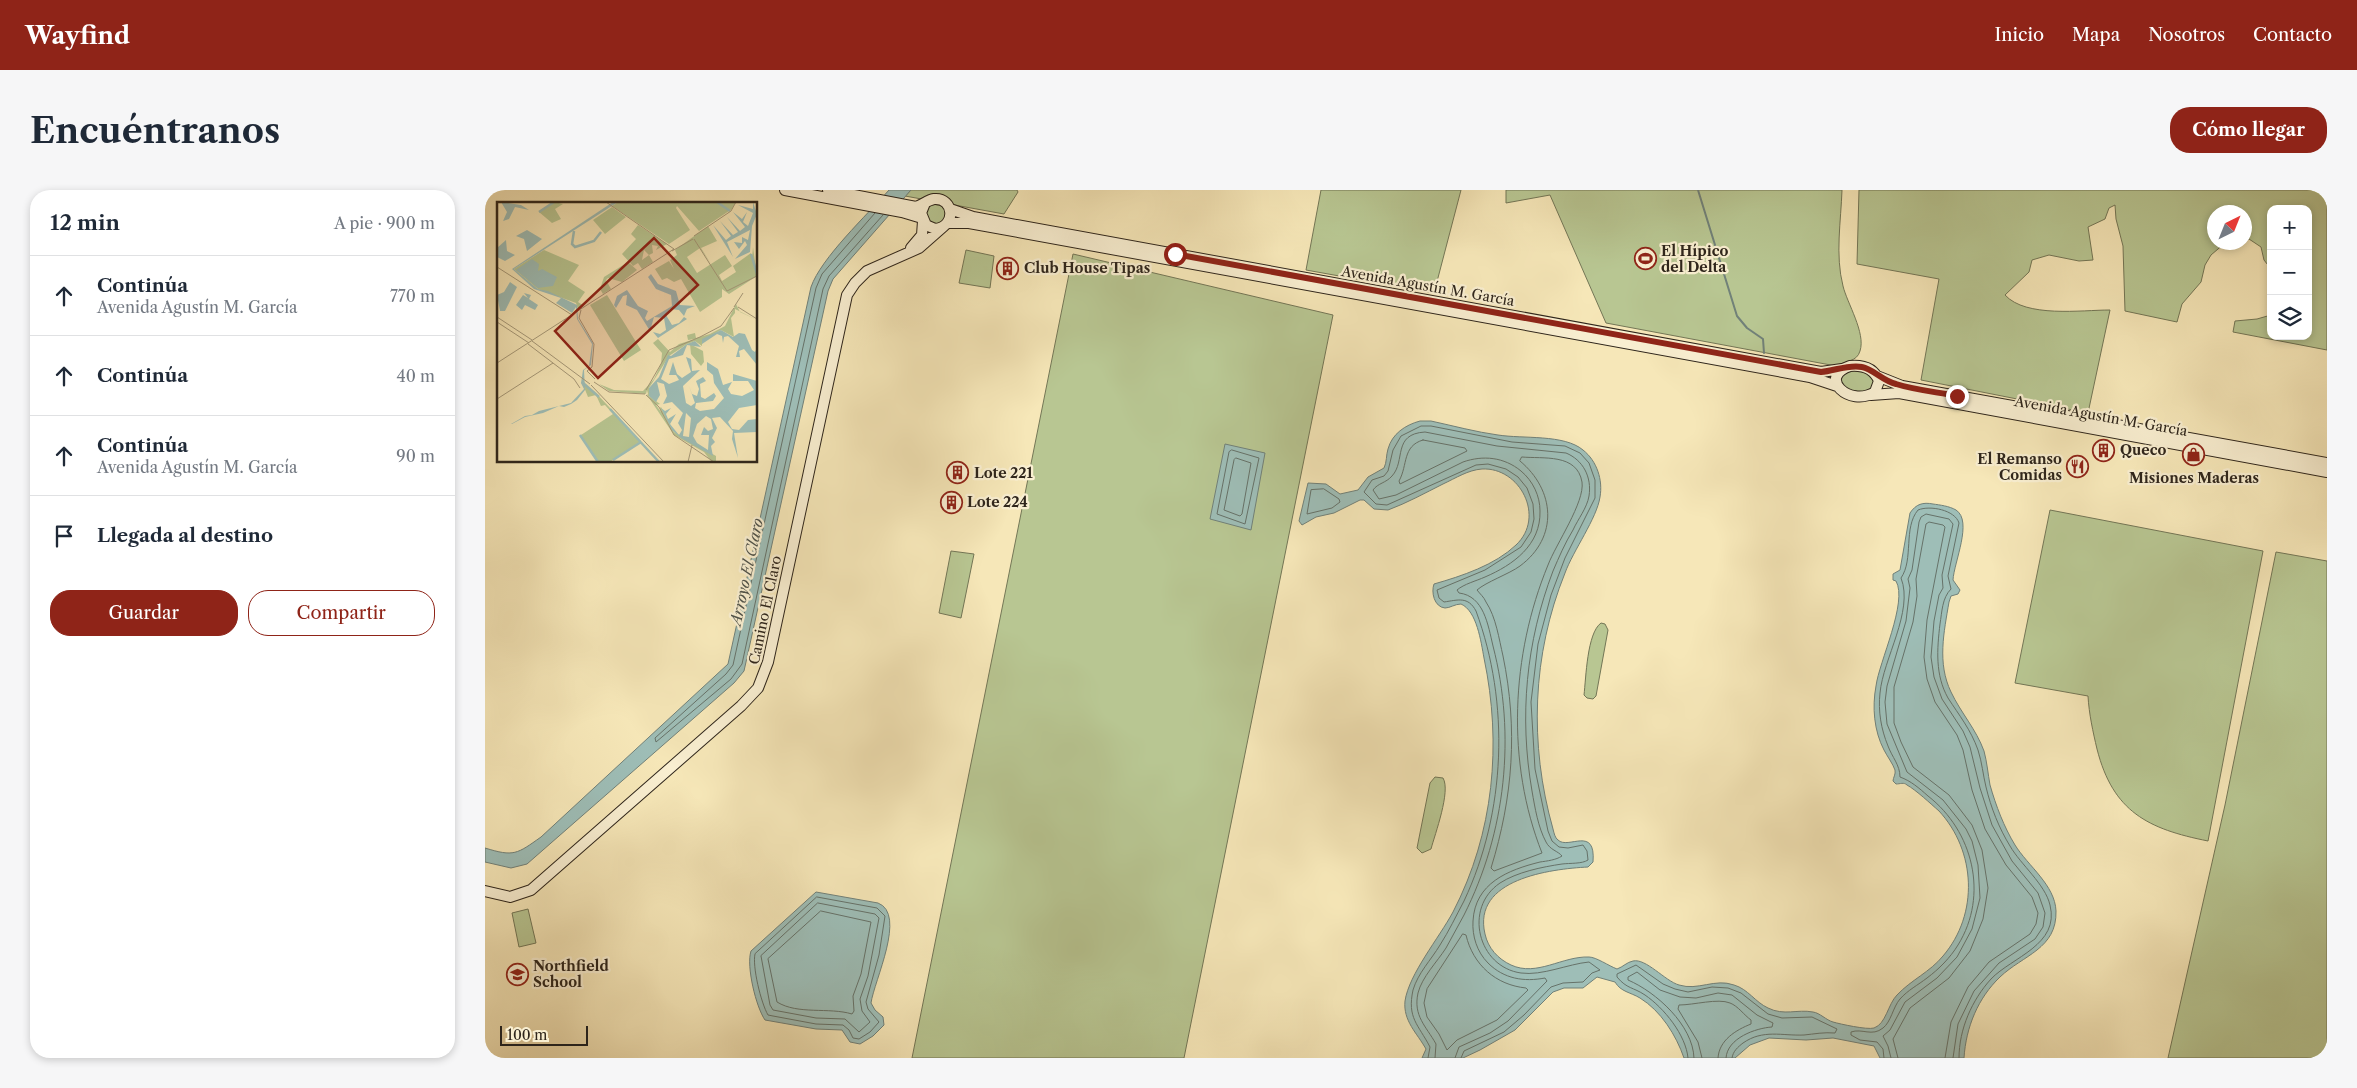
<!DOCTYPE html>
<html lang="es">
<meta charset="utf-8">
<style>
:root{--surface:#fff;--page:#f6f6f7;--text:#1f2937;--muted:#747a83;--line:#e0e1e3;--accent:#8f2418}
body{margin:0;font-family:"Libre Caslon Text",serif;background:var(--page);color:var(--text)}
.controls{position:absolute;right:15px;top:15px;display:grid;overflow:hidden;border-radius:10px;box-shadow:0 2px 8px #0003}
.controls button{width:45px;height:45px;display:grid;place-items:center;padding:0;border:0;border-bottom:1px solid var(--line);background:var(--surface);color:var(--text);font:25px sans-serif}
.compass{position:absolute;left:1722px;top:15px;width:45px;height:45px;border-radius:50%;background:var(--surface);box-shadow:0 2px 8px #0003;rotate:43deg}
.scale{position:absolute;left:15px;bottom:12px;width:88px;box-sizing:border-box;padding-left:5px;border:2px solid #2e251b;border-top:0;font-size:14px;line-height:18px;white-space:nowrap;color:#2e251b;-webkit-text-stroke:4px #f9efd1;paint-order:stroke}
.stop{position:absolute;width:15px;height:15px;margin:-11px;border:4px solid #8f2418;border-radius:50%;background:#fff}
.stop.end{background:#8f2418;border-color:#fff;box-shadow:0 1px 5px #0008}
.list{margin:0;padding:0;list-style:none}
h2{display:flex;justify-content:space-between;align-items:center;height:65px;margin:0;padding:0 20px;font-size:21px}
h2 small{font-size:16px;font-weight:400;color:var(--muted)}
.list li{display:grid;grid-template-columns:32px 1fr auto;gap:15px;align-items:center;box-sizing:border-box;height:80px;padding:0 20px;border-top:1px solid var(--line)}
.list b{display:block;font-size:19px;white-space:nowrap}
.list p{margin:0;font-size:16px;white-space:nowrap;color:var(--muted)}
.list em{font-size:16px;font-style:normal;color:var(--muted)}
.actions{display:flex;gap:10px;padding:15px 20px}
.actions a{flex:1;padding:11px 0;border:1px solid var(--accent);border-radius:20px;text-align:center;font-size:18px;color:var(--accent)}
.actions .main{background:var(--accent);color:#fff}
.icon{flex:none;width:28px;height:28px;fill:none;stroke:currentColor;stroke-width:2;stroke-linecap:round;stroke-linejoin:round}
.map{position:relative;flex:none;width:1842px;height:868px;overflow:hidden;border-radius:20px}
header{display:flex;align-items:center;gap:30px;box-sizing:border-box;height:70px;padding:0 25px;background:var(--accent);color:#fff}
header strong{font-size:24px}
nav{display:flex;gap:28px;margin-inline-start:auto;font-size:18px}
.intro{display:flex;align-items:center;justify-content:space-between;box-sizing:border-box;height:120px;padding:0 30px}
h1{margin:0;font-size:35px}
.button{padding:12px 22px;border-radius:20px;background:var(--accent);color:#fff;font-size:18px;font-weight:700}
main{display:flex;gap:30px;padding:0 30px}
aside{flex:1;background:var(--surface);border-radius:20px;box-shadow:0 2px 8px #0003}
.map>svg:first-child{display:block}
.green{fill:#b8c692;stroke:#737656}
.water{fill:#9ebeb7;stroke:#718179}
.lines{fill:none;stroke-linecap:round;stroke-linejoin:round}
.shore{stroke:#667269;stroke-width:1}
.stream{stroke:#718179;stroke-width:2}
.secondary-casing{stroke:#2e251b;stroke-width:12}
.secondary{stroke:#f9efd1;stroke-width:10}
.route{stroke:#8f2418;stroke-width:6}
.labels{text-anchor:middle;stroke-width:4.5;stroke-linejoin:round;paint-order:stroke}
.poi-label{font-size:14px;font-weight:bold;fill:#2e251b;stroke:#f9efd1;text-anchor:start}
.street-label{font-size:14px;fill:#2e251b;stroke:#f9efd1}
.water-label{font-size:15px;font-style:italic;fill:#50534a;stroke:#f9efd1}
.inset-river{fill:none;stroke:#9ebeb7;stroke-width:2.5}
.inset-road{fill:none;stroke:#a69979;stroke-width:1}
.view{fill:#8f2418;fill-opacity:0.15;stroke:#8f2418;stroke-width:2.5}
.inset-edge{fill:none;stroke:#2e251b;stroke-width:2.5}
</style>
<header>
<strong>Wayfind</strong>
<nav><a>Inicio</a><a>Mapa</a><a>Nosotros</a><a>Contacto</a></nav>
</header>
<div class="intro"><h1>Encuéntranos</h1><a class="button">Cómo llegar</a></div>
<main>
<aside>
<h2>12 min<small>A pie · 900 m</small></h2>
<ul class="list">
<li><svg class="icon" aria-label="ahead" viewBox="0 0 24 24"><path d="M12 20V5M6 11l6-6 6 6"/></svg><div><b>Continúa</b><p>Avenida Agustín M. García</p></div><em>770 m</em></li>
<li><svg class="icon" aria-label="ahead" viewBox="0 0 24 24"><path d="M12 20V5M6 11l6-6 6 6"/></svg><div><b>Continúa</b></div><em>40 m</em></li>
<li><svg class="icon" aria-label="ahead" viewBox="0 0 24 24"><path d="M12 20V5M6 11l6-6 6 6"/></svg><div><b>Continúa</b><p>Avenida Agustín M. García</p></div><em>90 m</em></li>
<li><svg class="icon" aria-label="arrive" viewBox="0 0 24 24"><path d="M6 21V4h12l-3 4 3 4H6"/></svg><div><b>Llegada al destino</b></div></li>
</ul>
<div class="actions"><a class="main">Guardar</a><a>Compartir</a></div>
</aside>
<div class="map">
<svg width="1842" height="868" viewBox="0 0 1842 868">
<rect width="100%" height="100%" fill="#f6e7b8"/>
<filter id="stains"><feTurbulence type="fractalNoise" baseFrequency=".004" numOctaves="4"/><feColorMatrix values="0 0 0 0 .2 0 0 0 0 .09 0 0 0 0 .02 0 0 0 .5 -.17"/></filter>
<radialGradient id="worn" r=".72"><stop offset=".6" stop-color="#630" stop-opacity="0"/><stop offset="1" stop-color="#630" stop-opacity=".3"/></radialGradient>
<!-- green -->
<path class="green" d="M426 0H532L533 2 519 24 420 6Z
M836 0H976L949 103 821 80Z
M1021 0H1357C1356 31 1350 65 1358 96 1362 113 1381 143 1375 161 1372 172 1360 171 1351 176L1121 133 1065 5 1021 13Z
M1374 0H1842V160L1748 142 1750 131 1772 129 1786 125V146H1823V19H1786V79L1779 70 1776 57 1764 49H1760V22H1730V52L1740 53 1726 65 1720 75 1716 92 1697 114 1692 132 1640 121 1638 56 1631 29 1630 15 1624 18 1620 29 1603 37 1608 70 1594 71 1564 65 1547 70 1544 82 1520 105C1541 128 1596 120 1625 120L1603 223 1436 190 1454 89 1372 74Z
M447 14 458 16 462 23 458 33 444 34 440 21Z
M481 60 509 66 505 98 474 93Z
M588 64 848 125 699 868H427Z
M1369 179 1386 184 1390 194 1383 203 1361 200 1355 189 1357 184Z
M1565 320 1778 361 1723 651C1663 639 1628 622 1612 559 1608 542 1604 524 1603 506L1530 493Z
M466 361 489 364 476 428 454 423Z
M1791 362 1842 371V868H1683L1740 615Z
M1116 433 1120 434 1123 440 1111 506 1108 509 1102 508 1099 505C1101 488 1102 443 1116 433Z
M950 587 958 588C966 601 950 644 946 659L937 663 932 658 945 593Z
M43 719 51 753 34 757 27 723Z"/>
<!-- water -->
<path class="water" d="M404 0H426L348 89 343 101 259 481 249 493 42 674 26 678 0 672V658C29 667 32 664 56 647L243 474 326 97C336 68 382 25 404 0Z
M935 231H946C969 236 991 242 1013 245 1038 249 1079 244 1098 260 1112 271 1118 290 1115 307 1112 328 1088 361 1080 383 1047 465 1044 554 1068 639 1069 643 1070 648 1073 650 1083 660 1111 635 1108 672L1103 677C1065 679 987 689 1000 744 1003 758 1013 769 1026 775 1052 787 1077 766 1104 767 1111 767 1124 776 1132 779 1138 777 1142 772 1148 771 1161 768 1180 791 1194 795 1213 801 1230 788 1249 795 1263 799 1270 812 1283 818 1299 826 1312 819 1328 822 1335 823 1341 830 1348 832 1355 834 1382 840 1389 838 1401 834 1403 814 1412 805 1426 790 1445 782 1458 766 1494 724 1491 661 1454 621 1446 614 1431 600 1422 595 1419 592 1415 594 1411 594L1408 591C1408 588 1411 584 1410 580 1408 574 1402 566 1399 560 1389 541 1387 517 1391 496 1394 472 1423 412 1411 391L1408 390V384L1415 380 1425 323C1431 314 1438 312 1448 314 1455 315 1464 316 1471 320 1488 331 1469 372 1468 390L1475 400 1473 404 1466 406 1464 412C1459 442 1452 473 1466 502 1476 523 1491 539 1499 561 1502 572 1503 584 1505 595 1511 616 1519 637 1530 655 1543 676 1570 695 1571 721 1572 759 1538 765 1515 787 1493 808 1481 837 1479 868H1395L1389 856 1348 848 1321 850 1284 848 1265 855 1250 868H1199C1191 845 1176 821 1155 808 1145 802 1136 802 1130 792L1112 787 1098 798H1079L1068 802 1030 840 995 860 978 868H937L941 859C932 843 918 831 920 811 924 784 954 748 968 722 1009 643 1017 554 999 468 996 452 992 421 976 414 970 414 965 418 960 418 949 417 946 402 949 394 977 386 1010 375 1031 355 1061 327 1035 277 997 279 983 280 971 288 958 294 940 303 922 313 903 320L889 319 879 310H875L849 323 831 327 817 335 814 331 823 293 841 294 855 304 873 300 883 287 899 278C902 272 901 265 903 259 907 244 920 235 935 231Z
M740 254 780 263 766 340 725 329Z
M331 702 393 713C422 724 389 791 386 813L390 820 398 827 399 835 388 846 375 854 365 852 357 840 331 839 280 830C271 817 261 776 266 761Z"/>
<g class="lines">
<!-- shore -->
<path class="shore" d="M390 23 337 84 331 98 248 475 241 484 170 548 171 552 246 489 257 474 338 99 344 86 398 25
M938 250 980 258 982 261 915 294 914 291C923 275 917 256 938 250Z
M747 260 774 268 760 334 732 324 744 262Z
M1037 267C1058 269 1092 263 1097 292 1100 312 1071 354 1063 375 1026 465 1021 572 1057 663L1009 681 1006 678C1028 607 1033 539 1018 466 1014 449 1011 427 1001 412 999 407 995 404 992 400 1001 392 1024 384 1035 376 1074 347 1070 300 1035 271Z
M751 268 766 273 757 324 755 326 739 320 749 270Z
M839 299 854 309 855 312 847 318 822 324 826 300Z
M332 707 392 718 400 726 394 765 381 812 383 819 394 832 385 842 374 849 368 848 364 840 358 835 331 834 288 826 283 825C276 813 267 776 270 764Z
M333 713 390 724 394 728 383 786 375 809 377 821 385 832 374 842 360 829 331 828 288 820 285 815 276 766Z
M336 721 386 732 376 784 368 806 369 821 367 824C344 817 313 825 292 812L283 769Z
M978 744 981 745C988 775 1011 795 1041 798L1043 800 1012 830 972 850 962 860 954 844 942 827 939 813 942 799Z
M943 868 945 857C933 834 922 828 928 800 933 783 946 770 955 755 964 741 971 726 979 711 1021 622 1025 513 991 421 983 406 973 410 959 412L954 408 952 400 1000 380 1036 357 1046 342 1049 329 1048 314 1042 298 1033 287 1021 279 1003 274 991 275 902 315 891 314 879 302 887 290 899 286 903 281 908 260 916 246 936 236H946L1027 252 1080 256 1095 263 1104 273 1110 290V308L1080 368 1066 405 1053 454 1046 512 1050 579 1063 641 1067 651 1074 657 1083 658 1098 655 1102 661 1103 670C1097 674 1085 673 1077 674 1057 677 1032 682 1015 693 978 718 993 777 1036 783 1057 786 1083 774 1104 772L1115 780 1107 783 1098 792 1078 793 1066 797 1039 825 1019 842 979 861 976 868
M950 868 951 854C941 836 928 826 933 803 937 787 952 772 961 758 967 747 973 736 979 725 1021 642 1031 545 1008 456 1003 435 999 406 974 403L972 400C979 394 991 391 1000 387 1028 375 1056 355 1055 321 1055 306 1048 291 1036 281 1019 267 998 265 978 272L911 305 894 309 888 300C893 293 901 293 907 286 921 271 907 244 940 242L1012 256 1081 263C1098 270 1107 287 1104 306 1102 318 1093 329 1088 340 1080 353 1074 367 1068 381 1041 452 1034 526 1047 601 1050 618 1053 637 1061 652 1065 660 1073 661 1077 666 1071 670 1062 671 1055 672 1023 680 990 693 988 731 987 746 992 762 1003 773 1019 789 1039 792 1060 788L1062 791 1023 831 1005 843 974 857 970 868
M1203 868C1201 845 1179 818 1160 805 1148 797 1142 799 1132 787V784L1151 775 1178 794 1190 799 1203 802 1227 797 1243 798 1256 803 1283 824 1297 828 1327 827 1352 839 1350 843C1339 842 1329 844 1319 845 1297 846 1278 839 1258 853 1253 857 1248 861 1247 868
M1209 868C1208 835 1171 802 1143 790V787L1152 782 1175 800 1195 807 1211 808 1233 803 1247 805 1272 825 1288 833 1287 837C1271 838 1242 848 1241 868
M1217 868 1213 852 1193 819 1194 815C1209 815 1233 808 1245 813 1253 816 1259 825 1266 830V834C1251 840 1234 850 1233 868
M1399 868 1398 859 1392 852 1375 850 1366 845V842C1377 838 1387 847 1398 838 1406 832 1408 817 1415 809 1423 800 1433 795 1442 788 1454 779 1465 768 1473 755 1504 705 1488 641 1443 606 1434 598 1426 591 1415 587 1415 575 1407 567 1403 556 1396 539 1393 521 1395 503 1398 469 1429 421 1416 388 1429 369 1418 338 1433 320 1445 315 1470 320 1474 333L1463 386 1466 399C1457 408 1457 422 1455 434 1452 459 1450 485 1463 508 1474 525 1486 540 1493 560 1497 572 1498 585 1501 597 1506 618 1514 638 1525 656 1536 675 1560 694 1565 715 1575 755 1527 767 1506 789 1487 810 1474 839 1474 868
M1406 868 1403 856 1398 846 1405 840 1420 812 1452 788 1472 767 1487 739 1495 708 1493 675 1487 651 1481 639 1458 610 1422 582 1402 534 1400 512 1402 496 1421 431 1425 398 1423 389 1427 380 1434 332 1436 327 1441 324 1464 329 1468 334 1457 385 1458 398 1454 405 1449 431 1446 467 1449 487 1457 509 1478 541 1485 557 1495 598 1507 635 1527 671 1553 703 1560 723 1558 737 1550 749 1514 773 1489 801 1473 834 1468 868
M1413 868 1408 849 1425 818 1464 788 1485 761 1498 729 1503 698 1497 660 1487 635 1464 605 1428 577 1416 552 1409 533V497L1428 432 1432 406 1431 389 1441 334 1444 332 1458 335 1460 337 1442 430 1439 467 1442 489 1450 512 1472 545 1478 560 1487 600 1500 639 1521 675 1547 707 1553 723 1551 734 1545 744 1504 772 1483 797 1466 832 1460 868"/>
<!-- stream -->
<path class="stream" d="M1213 0 1252 126 1262 138 1278 149 1279 163"/>
<defs>
<path id="secondary" d="M300 0 417 22 437 28
M343 0 431 17C437 15 443 10 449 9 469 7 472 37 450 39L441 35 436 23 440 13
M465 19 488 27 1336 182 1357 179
M462 33H484L1325 187 1352 196
M426 58 437 45 438 31
M1365 176C1377 175 1389 178 1394 191L1390 202C1364 218 1332 187 1365 176Z
M1392 186 1417 196 1842 273
M1386 205 1414 203 1842 282
M0 701 25 707 46 700 256 516 273 498 283 472 362 105 370 93 382 81 434 58 459 36"/>
</defs>
<!-- secondary casing -->
<use href="#secondary" class="secondary-casing"/>
<!-- secondary -->
<use href="#secondary" class="secondary"/>
</g>
<g class="lines">
<!-- route -->
<path class="route" d="M690 64 1336 182C1349 181 1364 174 1377 177 1388 179 1398 191 1411 194 1430 200 1452 202 1472 206"/>
</g>
<!-- icons -->
<defs>
<symbol id="stadium-ring" viewBox="-11 -11 22 22"><circle r="9.5" fill="#f9efd1" stroke="#8f2418" stroke-width="1.5"/><path d="M0-5a6.5 5 0 1 0 0 10a6.5 5 0 1 0 0-10ZM-3.5-1.8h7v3.6h-7Z" fill="#8f2418"/></symbol>
<symbol id="building-ring" viewBox="-11 -11 22 22"><circle r="9.5" fill="#f9efd1" stroke="#8f2418" stroke-width="1.5"/><path d="M-4-6H4V6H1V3H-1V6H-4ZM-2.5-4.3h1.7v1.8h-1.7ZM.8-4.3h1.7v1.8H.8ZM-2.5-1h1.7V.8h-1.7ZM.8-1h1.7V.8H.8Z" fill="#8f2418"/></symbol>
<symbol id="shop-ring" viewBox="-11 -11 22 22"><circle r="9.5" fill="#f9efd1" stroke="#8f2418" stroke-width="1.5"/><path d="M-5-2.5h2.3a2.7 3.5 0 0 1 5.4 0H5L5.5 6h-11ZM-1.5-2.5h3a1.5 2.3 0 0 0-3 0Z" fill="#8f2418"/></symbol>
<symbol id="restaurant-ring" viewBox="-11 -11 22 22"><circle r="9.5" fill="#f9efd1" stroke="#8f2418" stroke-width="1.5"/><path d="M-5-6h1v4h1v-4h1v4h1v-4h1v5L-1.5 .5V6h-2V.5L-5-1ZM5-6V6H3V1.5H1.5Q1.5-4 5-6Z" fill="#8f2418"/></symbol>
<symbol id="school-ring" viewBox="-11 -11 22 22"><circle r="9.5" fill="#f9efd1" stroke="#8f2418" stroke-width="1.5"/><path d="M0-5L7-2L0 1L-7-2ZM-4 1L0 2.5L4 1V4Q0 6-4 4Z" fill="#8f2418"/></symbol>
</defs>
<g fill-rule="evenodd">
<use href="#stadium-ring" x="1148" y="56" width="25" height="25"/>
<use href="#building-ring" x="510" y="66" width="25" height="25"/>
<use href="#building-ring" x="1606" y="248" width="25" height="25"/>
<use href="#shop-ring" x="1696" y="252" width="25" height="25"/>
<use href="#restaurant-ring" x="1580" y="264" width="25" height="25"/>
<use href="#building-ring" x="460" y="270" width="25" height="25"/>
<use href="#building-ring" x="454" y="300" width="25" height="25"/>
<use href="#school-ring" x="20" y="772" width="25" height="25"/>
</g>
<g class="labels">
<!-- poi labels -->
<g class="poi-label">
<text x="1176" y="66">El Hípico<tspan x="1176" dy="16">del Delta</tspan></text>
<text x="539" y="83">Club House Tipas</text>
<text x="1635" y="265">Queco</text>
<text x="1577" y="274" text-anchor="end">El Remanso<tspan x="1577" dy="16">Comidas</tspan></text>
<text x="489" y="288">Lote 221</text>
<text x="1709" y="293" text-anchor="middle">Misiones Maderas</text>
<text x="482" y="317">Lote 224</text>
<text x="48" y="781">Northfield<tspan x="48" dy="16">School</tspan></text>
</g>
<!-- street labels -->
<g class="street-label">
<text transform="translate(943 96) rotate(10)" y="5">Avenida Agustín M. García</text>
<text transform="translate(1616 226) rotate(10)" y="5">Avenida Agustín M. García</text>
<text transform="translate(280 420) rotate(-78)" y="5">Camino El Claro</text>
</g>
<!-- water labels -->
<g class="water-label">
<text transform="translate(262 382) rotate(-78)" y="5">Arroyo El Claro</text>
</g>
</g>
<!-- overview -->
<g transform="translate(12 12)">
<rect width="260" height="260" fill="#f6e7b8"/>
<path d="M57 0 66 2 58 7 64 17 55 21 42 10ZM121 0H239L235 7 202 29 180 4 179 6 193 28 172 42 115 4ZM115 5 129 15 108 32 96 18ZM141 23 170 42 159 48 161 44 155 43 156 51 152 53 147 48 145 58 152 53 156 60 145 67 141 61 136 64 125 52 139 37 134 32ZM211 24 220 39 204 46 214 62 228 53 235 64 222 73 225 79 239 70 236 64 254 51 255 56 256 45 260 74 232 92 225 87V95L203 110 184 77 177 80 170 76 165 78 158 67 172 59 177 67 173 58 180 53 178 48ZM203 46 214 62 200 71 190 55ZM47 48 82 63 71 79 88 90 81 100 87 104 81 108 79 101 41 87 17 67ZM131 60 140 68 125 80 111 76 109 78 114 87 106 92 103 87 107 75ZM110 93 144 148 127 159 93 103ZM239 102 243 110 260 118 238 107V111L234 116 237 135 224 128 205 138V144L198 139 190 142 172 154 152 186V194L163 202 159 203 164 210 163 206 164 205 177 230 219 254V260L214 259 207 250 177 233 150 193 151 192 150 188 149 192 112 189 102 182 117 188 146 189 157 177 164 162 165 151 156 141 161 137 173 150 182 142 198 137 191 138 190 133 198 131 199 136 213 132 228 124ZM193 142 206 149 207 160 204 164 194 152ZM85 180 98 190 144 239 113 260H101L84 233 116 212 108 203 104 204 99 193 91 195Z" fill="#b8c692" fill-rule="evenodd"/>
<path d="M4 0 24 3 32 8 18 5 12 17 6 19 10 10ZM116 0H121L17 67 41 87 51 89 80 103 81 117 96 141 94 163 87 168 88 188 80 198 74 202 67 205 62 204 46 211 28 215 15 222H0H14L28 214 35 213 42 209 74 201 87 187 84 181 86 168 92 164 95 142 80 117 79 105 75 111 59 101 64 96 37 87 15 67ZM256 0 260 12 255 24 253 50 238 57 250 43 248 39 242 47 237 40 245 41V35L251 38 253 28 230 40 236 55 216 23 229 38 234 34 223 19 236 33 241 30 230 15 243 29 248 25 236 10 245 17 250 10 246 20 251 24 256 11 241 3 256 7ZM30 28 45 37 30 49 27 37 19 34ZM9 38 10 49 18 53 8 59 0 55V46ZM35 57 42 62 41 69 45 67 60 75 56 84 41 86 19 68ZM154 72 161 82 179 89 183 103 198 104 190 107 187 114 182 108 173 107 169 113 175 123 182 121 187 115 190 117 161 136 156 130 163 132 169 128 167 116 157 115 153 129 140 108 129 103 130 93 126 94 119 106 117 103 120 94 130 88 141 104 151 109 148 116 150 119 175 104 174 93 159 87 151 75ZM13 80 20 85 8 109H3L0 93 7 90ZM27 91 34 93 32 97 41 103 38 108 28 103 25 108 19 103 26 93 31 96ZM224 128 236 135 242 131 248 132 255 148 258 150 260 146V163L247 147 242 149 243 155H239L242 144 231 134 227 135 226 141 225 134 220 132 205 142V137ZM198 139 204 145 190 143 186 153 172 157 164 177 172 182 182 178 179 173H172L176 160 180 172 185 176 194 170 189 155 194 157 195 169 203 168 186 184 189 201 194 204 198 201 192 184 195 192 200 194 202 187 199 179 206 175 209 179 203 182 204 195 208 197 217 191 219 194 216 199 199 201 198 206 203 209 217 207 227 196 217 181 216 173 210 168V160L221 167 226 183 235 180 231 187 234 192 245 194 257 188 251 179H236V172L260 179V203L242 206 231 220 235 227 242 228 251 218 260 217V230L237 231 241 256 235 237 236 229 223 215 215 216 220 226 215 236 218 240 214 244 216 254 184 236 175 228 164 206 168 209 174 206 169 212 171 217 179 212 173 222 182 233 185 228 181 221 186 211 175 200 166 202 170 194 167 182 160 180 163 193 159 200 152 194V186L162 175 171 153 174 154 190 142ZM189 211 194 216 192 235 186 234ZM209 214 214 217 216 227 211 229 207 225 204 233H212L211 248 200 241 196 234 200 222Z" fill="#9ebeb7" fill-rule="evenodd"/>
<path class="inset-river" d="M220 0 233 9M42 10 57 0M77 29 75 42 78 45 97 39 104 30M254 52 260 72M85 180 102 195M113 207 162 260M83 233 101 260M116 258 144 240"/>
<path class="inset-road" d="M109 0 177 47M197 34 234 9 239 0M197 37 230 89 260 74M175 49 196 37M0 65 75 113M237 105 246 91M241 105 260 117M84 108 82 116 97 142 95 165 90 169 98 177M0 115 35 138M0 120 32 141M203 135 224 124 237 106M35 139 93 182M31 142 77 177 83 186M0 161 177 47M97 180 112 190 148 192M94 183 167 260M149 188 172 148 203 135M149 193 162 205 177 233 217 260M0 197 56 161M191 260 195 243"/>
<path class="view" d="M157 36 201 83 101 176 58 129Z"/>
<rect width="260" height="260" class="inset-edge"/>
</g>
<rect width="100%" height="100%" filter="url(#stains)"/>
<rect width="100%" height="100%" fill="url(#worn)"/>
</svg>
<div class="controls">
<button>+</button>
<button>−</button>
<button><svg class="icon" aria-label="layers" viewBox="0 0 24 24"><path d="M12 4l9 5-9 5-9-5zM3 14l9 5 9-5"/></svg></button>
</div>
<svg class="compass" viewBox="-18 -18 36 36"><path d="M0-13l5 13h-10z" fill="#e53935"/><path d="M0 13l5-13h-10z" fill="#747a83"/></svg>
<div class="scale">100 m</div>
<div class="stop" style="left:690px;top:64px"></div>
<div class="stop end" style="left:1472px;top:206px"></div>
</div>
</main>
